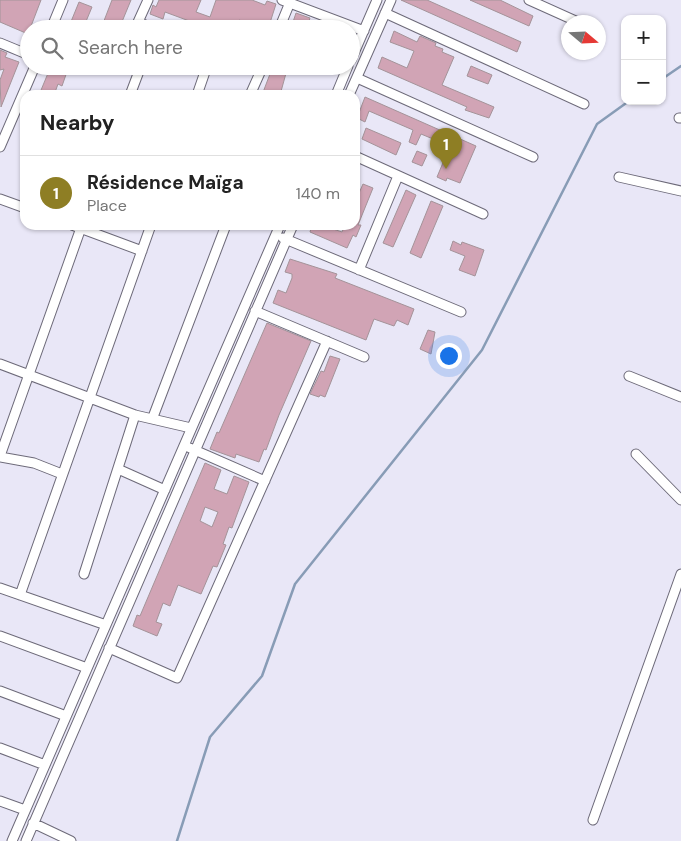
<!DOCTYPE html>
<meta charset="utf-8">
<style>
:root{--surface:#fff;--page:#f6f6f6;--text:#222;--muted:#767676;--line:#e0e0e0;--accent:#8e7e24}
body{margin:0;font-family:"DM Sans",sans-serif;background:var(--page);color:var(--text)}
.controls{position:absolute;right:15px;top:15px;display:grid;overflow:hidden;border-radius:10px;box-shadow:0 1px 4px #0004}
.controls button{width:45px;height:45px;display:grid;place-items:center;padding:0;border:0;border-bottom:1px solid var(--line);background:var(--surface);color:var(--text);font:25px sans-serif}
.compass{position:absolute;left:561px;top:15px;width:45px;height:45px;border-radius:50%;background:var(--surface);box-shadow:0 1px 4px #0004;rotate:109deg}
.you{position:absolute;left:448px;top:355px;width:18px;height:18px;margin:-12px;border:4px solid #fff;border-radius:50%;background:#1a73e8;box-shadow:0 0 0 8px #1a73e833}
.badge{display:grid;place-items:center;width:32px;height:32px;border-radius:50%;background:var(--accent);color:#fff;font-size:16px;font-weight:700}
.pin{position:absolute;translate:-50% -41px;filter:drop-shadow(0 1px 2px #0008)}
.pin::after{content:'';position:absolute;top:26px;width:18px;height:15px;background:inherit;clip-path:polygon(0 0,100% 0,50% 100%)}
.list{margin:0;padding:0;list-style:none}
h2{display:flex;justify-content:space-between;align-items:center;height:65px;margin:0;padding:0 20px;font-size:21px}
h2 small{font-size:16px;font-weight:400;color:var(--muted)}
.list li{display:grid;grid-template-columns:32px 1fr auto;gap:15px;align-items:center;box-sizing:border-box;height:75px;padding:0 20px;border-top:1px solid var(--line)}
.list b{display:block;font-size:19px;white-space:nowrap}
.list p{margin:0;font-size:16px;white-space:nowrap;color:var(--muted)}
.list em{font-size:16px;font-style:normal;color:var(--muted)}
.icon{flex:none;width:28px;height:28px;fill:none;stroke:currentColor;stroke-width:2;stroke-linecap:round;stroke-linejoin:round}
.map{position:relative;flex:none;width:681px;height:841px;overflow:hidden}
.search{position:absolute;background:var(--surface);box-shadow:0 1px 4px #0004;left:20px;top:20px;width:340px;height:55px;display:flex;align-items:center;gap:12px;box-sizing:border-box;padding:0 18px;border-radius:28px;color:var(--muted);font-size:19px}
.panel{position:absolute;background:var(--surface);box-shadow:0 1px 4px #0004;left:20px;top:90px;width:340px;height:140px;border-radius:15px}
.map>svg:first-child{display:block}
.lines{fill:none;stroke-linecap:round;stroke-linejoin:round}
.stream{stroke:#889cb6;stroke-width:2.5}
.building{fill:#d1a4b5;stroke:#a49399;fill-rule:evenodd}
.minor-casing{stroke:#6d6a79;stroke-width:11}
.minor{stroke:#fff;stroke-width:9}
</style>
<div class="map">
<svg width="681" height="841" viewBox="0 0 681 841">
<rect width="100%" height="100%" fill="#e9e7f7"/>
<g class="lines">
<!-- stream -->
<path class="stream" d="M662 79 681 66
M177 841 210 737 262 676 295 584 482 350 597 124 629 101"/>
</g>
<!-- building -->
<path class="building" d="M0 0H41L28 34 0 22Z
M112 0H131L119 29 102 26Z
M159 0H201L196 12 210 17 216 0H252L265 5 267 1 276 4 268 29 239 20 236 29H190L192 22 165 12 163 19 150 14 153 5 156 7Z
M401 0H427L521 42 517 52Z
M470 0H500L533 16 529 26Z
M79 2 92 7 87 19 83 29H68Z
M296 13 310 18 306 29 292 25Z
M394 31 417 42 420 36 436 43 435 46 443 49 442 52 454 57 442 85 494 107 489 118 465 110 467 107 378 68 382 57 407 68 414 51 390 42Z
M0 50 7 53 5 57 19 62 1 107 0 80 4 69 0 70Z
M51 66H69L62 86 58 84 54 95H39Z
M273 66H288L280 95H262Z
M471 66 492 75 488 84 467 76Z
M365 97 476 146 460 183 447 178 446 181 437 177 450 146 421 134 416 145 409 142 413 130 369 111 365 122 357 118Z
M366 128 401 143 396 155 362 139Z
M417 151 427 155 422 166 412 162Z
M363 184 373 188 358 225H361L356 237 353 235 347 248 310 232 312 225H321L342 232 345 225H355V202Z
M406 190 416 195 393 247 383 243Z
M431 201 443 206 421 258 410 253Z
M453 241 461 245 462 242 484 250 475 276 459 270 465 256 450 250Z
M290 259 337 274 335 278 414 309 408 325 397 320 394 326 374 319 366 340 273 303 278 290 286 293 292 278V274L285 272Z
M267 323 311 341 279 415 266 450 264 449 259 462 236 454 235 458 210 449 217 432 219 433Z
M428 330 435 332 431 354 420 349Z
M330 356 340 359 325 397 320 395 319 397 310 394 321 371 324 372Z
M205 463 221 470 214 489 227 494 234 476 249 482 232 528 229 527 223 544 226 545 217 567 213 566 201 594 178 585 170 606 163 603 156 622 162 624 157 636 133 626 137 615 140 616ZM205 507 218 512 212 527 200 521Z"/>
<g class="lines">
<defs>
<path id="minor" d="M148 0 138 22 155 29
M282 0 364 31
M529 0 578 22
M385 13 584 104
M51 29 63 0
M279 29 291 0
M0 43 29 55
M351 60 377 0
M248 66 260 71
M357 78 533 157
M130 95 141 66
M197 95 207 66
M250 95 263 66
M336 95 348 66
M349 95 391 0
M679 118H681
M0 147 35 66
M355 156 483 214
M619 177 681 191
M0 199 25 208
M72 225 142 251
M283 238 461 312
M359 270 398 176
M255 311 364 357
M0 364 135 415 191 428
M629 376 681 397
M153 417 226 225
M190 448 265 481
M636 454 681 500
M0 456 82 225
M0 457 34 463 62 474
M118 469 165 490
M84 574 135 415
M0 588 106 625
M20 595 151 225
M0 636 87 668
M109 648 177 678 327 341
M0 691 66 716
M0 748 45 765
M0 801 25 810
M593 820 681 574
M33 823 71 841
M12 841 280 225
M26 841 293 225"/>
</defs>
<!-- minor casing -->
<use href="#minor" class="minor-casing"/>
<!-- minor -->
<use href="#minor" class="minor"/>
</g>
</svg>
<div class="controls">
<button>+</button>
<button>−</button>
</div>
<svg class="compass" viewBox="-18 -18 36 36"><path d="M0-13l5 13h-10z" fill="#e53935"/><path d="M0 13l5-13h-10z" fill="#767676"/></svg>
<div class="you"></div>
<div class="pin badge" style="left:446px;top:169px">1</div>
<div class="search"><svg class="icon" aria-label="search" viewBox="0 0 24 24"><circle cx="10" cy="10" r="6"/><path d="M15 15l6 6"/></svg>Search here</div>
<section class="panel">
<h2>Nearby<small></small></h2>
<ul class="list">
<li><span class="badge">1</span><div><b>Résidence Maïga</b><p>Place</p></div><em>140 m</em></li>
</ul>
</section>
</div>
